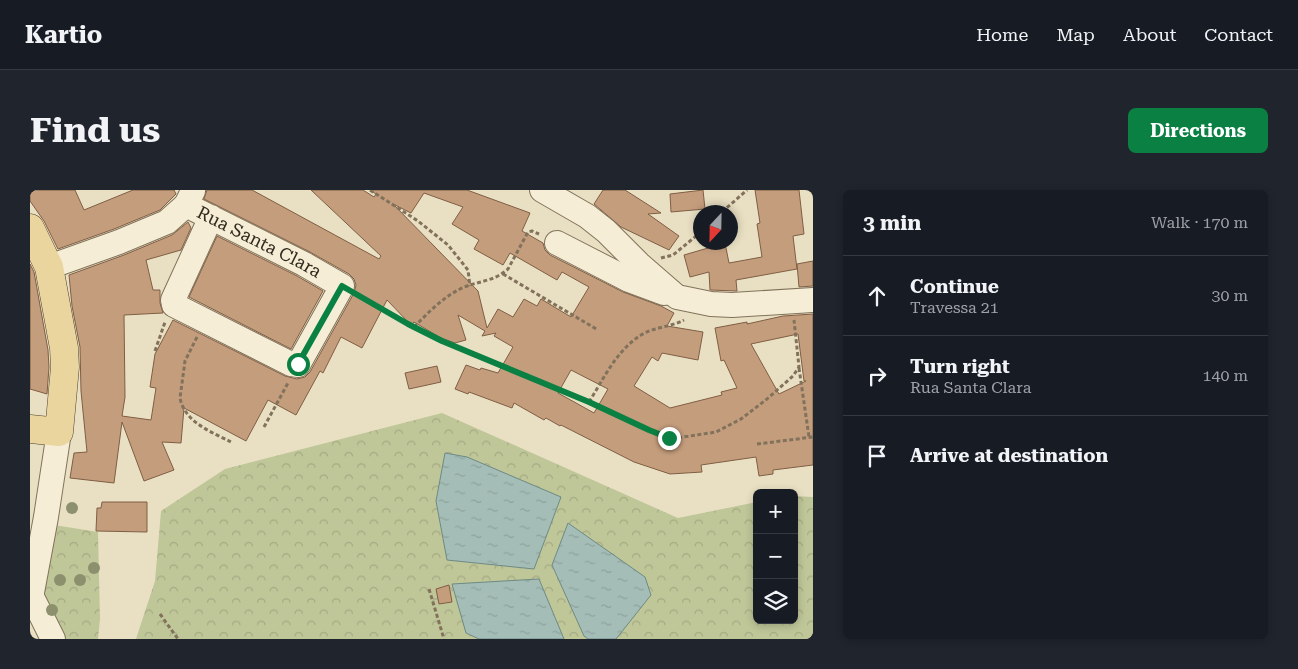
<!DOCTYPE html>
<meta charset="utf-8">
<style>
:root{--surface:#171b24;--page:#20242c;--text:#f1f3f6;--muted:#9ea1a6;--line:#363941;--accent:#0b8043}
body{margin:0;font-family:"Roboto Serif",serif;background:var(--page);color:var(--text)}
.controls{position:absolute;right:15px;bottom:15px;display:grid;overflow:hidden;border-radius:8px;box-shadow:0 2px 8px #0003}
.controls button{width:45px;height:45px;display:grid;place-items:center;padding:0;border:0;border-bottom:1px solid var(--line);background:var(--surface);color:var(--text);font:25px sans-serif}
.compass{position:absolute;left:663px;top:15px;width:45px;height:45px;border-radius:50%;background:var(--surface);box-shadow:0 2px 8px #0003;rotate:202deg}
.stop{position:absolute;width:15px;height:15px;margin:-11px;border:4px solid #0b8043;border-radius:50%;background:#fff}
.stop.end{background:#0b8043;border-color:#fff;box-shadow:0 1px 5px #0008}
.list{margin:0;padding:0;list-style:none}
h2{display:flex;justify-content:space-between;align-items:center;height:65px;margin:0;padding:0 20px;font-size:21px}
h2 small{font-size:16px;font-weight:400;color:var(--muted)}
.list li{display:grid;grid-template-columns:32px 1fr auto;gap:15px;align-items:center;box-sizing:border-box;height:80px;padding:0 20px;border-top:1px solid var(--line)}
.list b{display:block;font-size:19px;white-space:nowrap}
.list p{margin:0;font-size:16px;white-space:nowrap;color:var(--muted)}
.list em{font-size:16px;font-style:normal;color:var(--muted)}
.icon{flex:none;width:28px;height:28px;fill:none;stroke:currentColor;stroke-width:2;stroke-linecap:round;stroke-linejoin:round}
.map{position:relative;flex:none;width:783px;height:449px;overflow:hidden;border-radius:8px}
header{display:flex;align-items:center;gap:30px;box-sizing:border-box;height:70px;padding:0 25px;background:var(--surface);border-bottom:1px solid var(--line)}
header strong{font-size:24px}
nav{display:flex;gap:28px;margin-inline-start:auto;font-size:18px}
.intro{display:flex;align-items:center;justify-content:space-between;box-sizing:border-box;height:120px;padding:0 30px}
h1{margin:0;font-size:35px}
.button{padding:12px 22px;border-radius:8px;background:var(--accent);color:#fff;font-size:18px;font-weight:700}
main{display:flex;gap:30px;padding:0 30px}
aside{flex:1;background:var(--surface);border-radius:8px;box-shadow:0 2px 8px #0003}
.map>svg:first-child{display:block}
.park{fill:url(#park-crowns)}
.water{fill:url(#water-ripples);stroke:#6d8a84}
.building{fill:#c49d7c;stroke:#7f5e44;fill-rule:evenodd}
.lines{fill:none;stroke-linecap:round;stroke-linejoin:round}
.minor-casing{stroke:#82725c;stroke-width:26}
.major-casing{stroke:#50402f;stroke-width:29}
.path{stroke:#82725c;stroke-width:3;stroke-dasharray:4 2.5;stroke-linecap:butt}
.minor{stroke:#f5edd5;stroke-width:24}
.major{stroke:#ead59e;stroke-width:28}
.tree{fill:#8d906d}
.route{stroke:#0b8043;stroke-width:6}
.labels{text-anchor:middle;stroke-width:4;stroke-linejoin:round;paint-order:stroke}
.street-label{font-size:18px;fill:#33291e;stroke:#f2ead2}
</style>
<header>
<strong>Kartio</strong>
<nav><a>Home</a><a>Map</a><a>About</a><a>Contact</a></nav>
</header>
<div class="intro"><h1>Find us</h1><a class="button">Directions</a></div>
<main>
<div class="map">
<svg width="783" height="449" viewBox="0 0 783 449">
<defs>
<pattern id="park-crowns" width="20" height="18" patternUnits="userSpaceOnUse" patternTransform="scale(1.25)"><rect width="20" height="18" fill="#bfc698"/><path d="M2 6a3 3 0 1 1 6 0M12 15a3 3 0 1 1 6 0" fill="none" stroke="#a5aa83"/></pattern>
<pattern id="water-ripples" width="26" height="14" patternUnits="userSpaceOnUse" patternTransform="scale(1.25)"><rect width="26" height="14" fill="#a5bdb7"/><path d="M2 4q2-2 4 0t4 0M15 11q2-2 4 0t4 0" fill="none" stroke="#8ea29d"/></pattern>
</defs>
<rect width="100%" height="100%" fill="#e9e0c3"/>
<!-- park -->
<path class="park" d="M412 223 648 328 727 312V430H764V306L783 307V449H106L125 391 131 321 195 279Z
M24 335 68 342 70 429 68 449H30L7 407Z"/>
<!-- water -->
<path class="water" d="M415 263 437 267 531 307 504 379 417 370 406 311Z
M538 333 615 387 621 405 586 449H558L554 446 522 375Z
M509 389 534 449H449L436 443 422 394Z"/>
<!-- building -->
<path class="building" d="M0 0H45L54 20 103 0H144L146 4 130 20 84 39 28 59 14 31 0 11Z
M177 0H222L349 69 351 66 281 0H333L344 7 346 4 340 0H437L500 23 492 41 513 53 515 60 520 65 593 102 631 116 644 123 637 136 673 142 668 170 632 163 628 171 622 167 604 196 640 218 692 205 691 202 707 198 694 170 691 171 685 138 717 132V134L753 126 783 124V275L743 280V284L729 286 726 267 671 275 672 282 640 284 604 272 531 235 530 236 516 228 514 230 484 213 482 218 439 202 438 204 425 199 436 175 450 180 451 178 468 183 483 157 464 146 466 143 452 146 455 141 428 125 436 150 425 153 411 148 384 132 381 135 357 110 332 158 311 147 293 183 290 181 266 225 238 210 216 251 154 218 151 253 132 252 144 280 114 291 92 232 84 293 40 288 44 263 57 262 51 201 50 157 42 116 39 85 94 65 142 45 158 32 161 38 151 60 116 70 123 100H130V113L133 123 94 125 95 207 92 226 121 230 126 198 120 197 125 164 143 130 255 186 267 189 275 187 280 182 324 103 326 95 324 89 319 84 280 62 174 9ZM394 3 433 17 422 34 449 50 444 59 473 75 480 63 527 90 532 82 559 97 541 127 511 109 507 116 494 109 483 127 468 119 457 138 448 101 363 14 381 23ZM768 144 774 191H776L749 204 721 154ZM541 180 578 199 564 223 528 203Z
M573 0H595L631 23 618 24 649 46 639 60 591 37 564 14Z
M673 0 675 19 641 22 640 4Z
M725 0H769L774 44 763 46 767 79 706 90 707 101 680 100 679 82 660 87 654 65 695 53 699 73 732 67 727 34 730 33Z
M187 46 267 86 293 101 261 159 159 107Z
M783 71V96L769 97 767 74Z
M0 74 4 82 18 160 19 177 17 204 0 199Z
M407 176 411 192 379 199 375 183Z
M72 312H117V342L66 341 67 318H71Z
M419 395 422 412 409 414 406 399Z"/>
<g class="lines">
<defs>
<g id="minor">
<path d="M512 0 557 26 576 41 609 74 647 107 681 114 702 115 783 110"/>
<path id="s1" d="M156 15 274 74 312 96 268 175 261 174 144 115 143 110 181 27"/>
<path d="M527 53 599 90 634 103"/>
<path d="M19 77 89 52 137 32 156 15 163 1"/>
<path d="M1 405 23 449"/>
<path d="M0 413 16 327 29 242"/>
</g>
<path id="major" d="M0 38 19 77 34 158 35 177 29 242 0 239"/>
</defs>
<!-- minor casing -->
<use href="#minor" class="minor-casing"/>
<!-- major casing -->
<use href="#major" class="major-casing"/>
<!-- path -->
<path class="path" d="M340 0 388 31 418 55 438 80 440 96
M692 22 717 0
M631 68 643 65 671 42
M473 84 568 140
M328 106 411 151 559 212 619 240 639 247 647 248 686 242 711 229 737 209 763 186 769 177 764 130
M384 137C398 123 412 108 430 99 446 91 464 92 478 79L498 42 502 41 509 44
M167 147 155 171 150 208C155 233 182 242 201 252
M125 161 135 132
M769 178 779 247
M559 212C574 188 586 161 611 145 624 137 641 137 654 130
M234 237 258 193
M727 254 783 247
M399 399 414 449
M130 424 148 449"/>
<!-- minor -->
<use href="#minor" class="minor"/>
<!-- major -->
<use href="#major" class="major"/>
</g>
<!-- trees -->
<g class="tree">
<circle cx="42" cy="318" r="6"/>
<circle cx="64" cy="378" r="6"/>
<circle cx="30" cy="390" r="6"/>
<circle cx="50" cy="390" r="6"/>
<circle cx="22" cy="420" r="6"/>
</g>
<g class="lines">
<!-- route -->
<path class="route" d="M268 174 312 96 378 134 412 151 559 212 619 240 639 248"/>
</g>
<g class="labels">
<!-- street labels -->
<g class="street-label">
<text dy="6" stroke="none"><textPath href="#s1" startOffset="82">Rua Santa Clara</textPath></text>
</g>
</g>
</svg>
<div class="controls">
<button>+</button>
<button>−</button>
<button><svg class="icon" aria-label="layers" viewBox="0 0 24 24"><path d="M12 4l9 5-9 5-9-5zM3 14l9 5 9-5"/></svg></button>
</div>
<svg class="compass" viewBox="-18 -18 36 36"><path d="M0-13l5 13h-10z" fill="#e53935"/><path d="M0 13l5-13h-10z" fill="#9ea1a6"/></svg>
<div class="stop" style="left:268px;top:174px"></div>
<div class="stop end" style="left:639px;top:248px"></div>
</div>
<aside>
<h2>3 min<small>Walk · 170 m</small></h2>
<ul class="list">
<li><svg class="icon" aria-label="ahead" viewBox="0 0 24 24"><path d="M12 20V5M6 11l6-6 6 6"/></svg><div><b>Continue</b><p>Travessa 21</p></div><em>30 m</em></li>
<li><svg class="icon" aria-label="right" viewBox="0 0 24 24"><path d="M7 20v-9h11M14 6l5 5-5 5"/></svg><div><b>Turn right</b><p>Rua Santa Clara</p></div><em>140 m</em></li>
<li><svg class="icon" aria-label="arrive" viewBox="0 0 24 24"><path d="M6 21V4h12l-3 4 3 4H6"/></svg><div><b>Arrive at destination</b></div></li>
</ul>
</aside>
</main>
